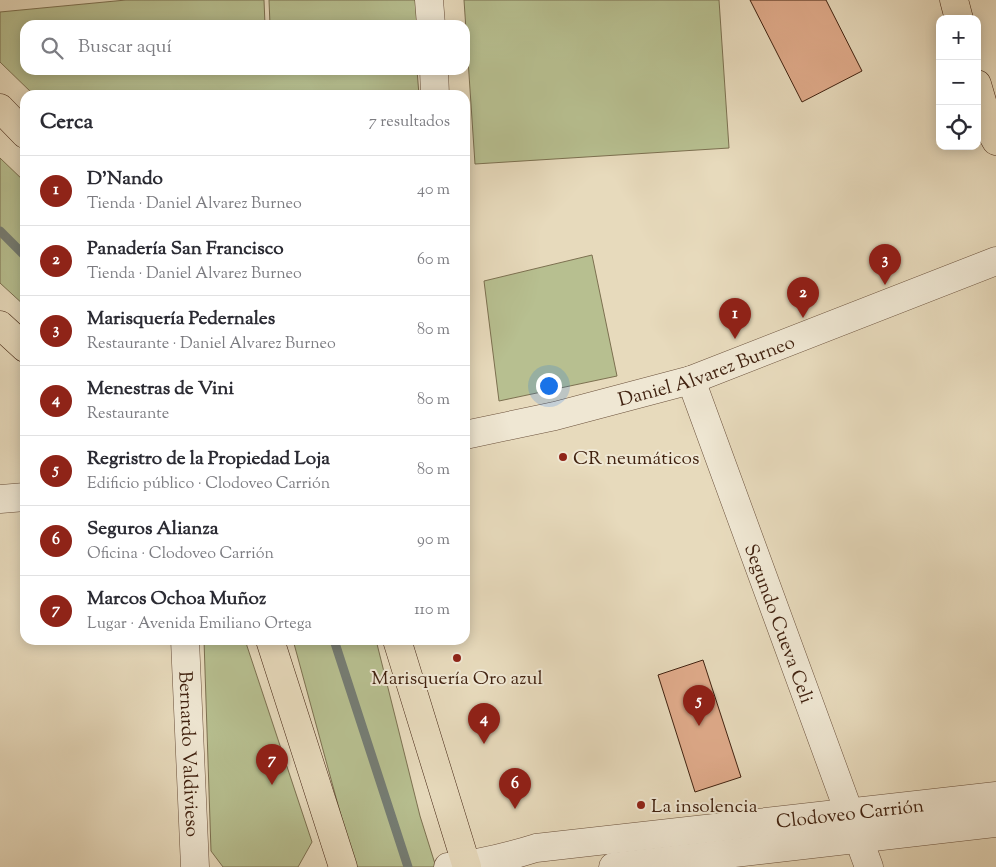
<!DOCTYPE html>
<html lang="es">
<meta charset="utf-8">
<style>
:root{--surface:#fff;--page:#f7f7f7;--text:#2b2b33;--muted:#7c7c81;--line:#e1e1e2;--accent:#8f2418}
body{margin:0;font-family:"Sorts Mill Goudy",serif;background:var(--page);color:var(--text)}
.controls{position:absolute;right:15px;top:15px;display:grid;overflow:hidden;border-radius:10px;box-shadow:0 2px 12px #0003}
.controls button{width:45px;height:45px;display:grid;place-items:center;padding:0;border:0;border-bottom:1px solid var(--line);background:var(--surface);color:var(--text);font:25px sans-serif}
.you{position:absolute;left:548px;top:385px;width:18px;height:18px;margin:-12px;border:4px solid #fff;border-radius:50%;background:#1a73e8;box-shadow:0 0 0 8px #1a73e833}
.badge{display:grid;place-items:center;width:32px;height:32px;border-radius:50%;background:var(--accent);color:#fff;font-size:16px;font-weight:700}
.pin{position:absolute;translate:-50% -41px;filter:drop-shadow(0 1px 2px #0008)}
.pin::after{content:'';position:absolute;top:26px;width:18px;height:15px;background:inherit;clip-path:polygon(0 0,100% 0,50% 100%)}
.list{margin:0;padding:0;list-style:none}
h2{display:flex;justify-content:space-between;align-items:center;height:65px;margin:0;padding:0 20px;font-size:21px}
h2 small{font-size:16px;font-weight:400;color:var(--muted)}
.list li{display:grid;grid-template-columns:32px 1fr auto;gap:15px;align-items:center;box-sizing:border-box;height:70px;padding:0 20px;border-top:1px solid var(--line)}
.list b{display:block;font-size:19px;white-space:nowrap}
.list p{margin:0;font-size:16px;white-space:nowrap;color:var(--muted)}
.list em{font-size:16px;font-style:normal;color:var(--muted)}
.icon{flex:none;width:28px;height:28px;fill:none;stroke:currentColor;stroke-width:2;stroke-linecap:round;stroke-linejoin:round}
.map{position:relative;flex:none;width:996px;height:867px;overflow:hidden}
.search{position:absolute;background:var(--surface);box-shadow:0 2px 12px #0003;left:20px;top:20px;width:450px;height:55px;display:flex;align-items:center;gap:12px;box-sizing:border-box;padding:0 18px;border-radius:15px;color:var(--muted);font-size:19px}
.panel{position:absolute;background:var(--surface);box-shadow:0 2px 12px #0003;left:20px;top:90px;width:450px;height:555px;border-radius:15px}
.map>svg:first-child{display:block}
.green{fill:#b7bf90;stroke:#7c7050}
.lines{fill:none;stroke-linecap:round;stroke-linejoin:round}
.stream{stroke:#757d74;stroke-width:9}
.building{fill:#e0ab8b;stroke:#412210}
.minor-casing{stroke:#6a503b;stroke-width:29}
.major-casing{stroke:#412210;stroke-width:29}
.minor{stroke:#efe7d3;stroke-width:28}
.major{stroke:#e7dabc;stroke-width:28}
.poi-dot{fill:#8f2418;stroke:#efe7d3;stroke-width:2}
.labels{text-anchor:middle;stroke-width:4;stroke-linejoin:round;paint-order:stroke}
.street-label{font-size:19px;fill:#412210;stroke:#efe7d3}
.poi-label{font-size:19px;fill:#412210;stroke:#efe7d3;text-anchor:start}
</style>
<div class="map">
<svg width="996" height="867" viewBox="0 0 996 867">
<rect width="100%" height="100%" fill="#e7dabc"/>
<filter id="stains"><feTurbulence type="fractalNoise" baseFrequency=".004" numOctaves="4"/><feColorMatrix values="0 0 0 0 .2 0 0 0 0 .09 0 0 0 0 .02 0 0 0 .5 -.17"/></filter>
<radialGradient id="worn" r=".72"><stop offset=".6" stop-color="#630" stop-opacity="0"/><stop offset="1" stop-color="#630" stop-opacity=".3"/></radialGradient>
<!-- green -->
<path class="green" d="M126 0H264L265 25H25V70H269L279 74 352 70H417L419 95H34L0 62V12Z
M269 0H416L417 25H270Z
M464 0H719L729 148 475 164Z
M0 158 25 182V306L0 283Z
M592 255 617 376 499 401 484 281Z
M204 640H245L312 842 298 867H223L211 851Z
M293 640H376L420 816 436 867H355Z"/>
<g class="lines">
<!-- stream -->
<path class="stream" d="M0 231 25 256
M334 640 408 867"/>
</g>
<!-- building -->
<path class="building" d="M750 0H826L862 71 802 102Z
M703 660 741 777 695 792 658 675Z"/>
<g class="lines">
<defs>
<g id="minor">
<path d="M429 0 431 25"/>
<path d="M434 70 435 95"/>
<path id="s1" d="M691 380 869 867"/>
<path id="s2" d="M465 435 555 416 691 380 996 261"/>
<path d="M0 499 25 497"/>
<path id="s3" d="M185 640 195 867"/>
<path id="s4" d="M448 867C478 864 507 857 536 848L996 796"/>
<path d="M613 867 996 823"/>
</g>
<path id="major" d="M954 0 959 19
M977 84 991 132 996 141
M0 108 25 134
M0 325 25 348
M270 640 343 867
M397 640 467 867"/>
</defs>
<!-- minor casing -->
<use href="#minor" class="minor-casing"/>
<!-- major casing -->
<use href="#major" class="major-casing"/>
<!-- minor -->
<use href="#minor" class="minor"/>
<!-- major -->
<use href="#major" class="major"/>
</g>
<!-- markers -->
<g class="poi-dot">
<circle cx="563" cy="457" r="5"/>
<circle cx="457" cy="658" r="5"/>
<circle cx="641" cy="805" r="5"/>
</g>
<g class="labels">
<!-- street labels -->
<g class="street-label">
<text dy="7" stroke="none"><textPath href="#s2" startOffset="250">Daniel Alvarez Burneo</textPath></text>
<text dy="7" stroke="none"><textPath href="#s1" startOffset="259">Segundo Cueva Celi</textPath></text>
<text dy="7" stroke="none"><textPath href="#s3" startOffset="114">Bernardo Valdivieso</textPath></text>
<text dy="7" stroke="none"><textPath href="#s4" startOffset="406">Clodoveo Carrión</textPath></text>
</g>
<!-- poi labels -->
<g class="poi-label">
<text x="573" y="464">CR neumáticos</text>
<text x="457" y="684" text-anchor="middle">Marisquería Oro azul</text>
<text x="651" y="812">La insolencia</text>
</g>
</g>
<rect width="100%" height="100%" filter="url(#stains)"/>
<rect width="100%" height="100%" fill="url(#worn)"/>
</svg>
<div class="controls">
<button>+</button>
<button>−</button>
<button><svg class="icon" aria-label="locate" viewBox="0 0 24 24"><circle cx="12" cy="12" r="6"/><path d="M12 2v4M12 18v4M2 12h4M18 12h4"/></svg></button>
</div>
<div class="you"></div>
<div class="pin badge" style="left:735px;top:339px">1</div>
<div class="pin badge" style="left:803px;top:318px">2</div>
<div class="pin badge" style="left:885px;top:285px">3</div>
<div class="pin badge" style="left:484px;top:744px">4</div>
<div class="pin badge" style="left:699px;top:726px">5</div>
<div class="pin badge" style="left:515px;top:809px">6</div>
<div class="pin badge" style="left:272px;top:785px">7</div>
<div class="search"><svg class="icon" aria-label="search" viewBox="0 0 24 24"><circle cx="10" cy="10" r="6"/><path d="M15 15l6 6"/></svg>Buscar aquí</div>
<section class="panel">
<h2>Cerca<small>7 resultados</small></h2>
<ul class="list">
<li><span class="badge">1</span><div><b>D'Nando</b><p>Tienda · Daniel Alvarez Burneo</p></div><em>40 m</em></li>
<li><span class="badge">2</span><div><b>Panadería San Francisco</b><p>Tienda · Daniel Alvarez Burneo</p></div><em>60 m</em></li>
<li><span class="badge">3</span><div><b>Marisquería Pedernales</b><p>Restaurante · Daniel Alvarez Burneo</p></div><em>80 m</em></li>
<li><span class="badge">4</span><div><b>Menestras de Vini</b><p>Restaurante</p></div><em>80 m</em></li>
<li><span class="badge">5</span><div><b>Regristro de la Propiedad Loja</b><p>Edificio público · Clodoveo Carrión</p></div><em>80 m</em></li>
<li><span class="badge">6</span><div><b>Seguros Alianza</b><p>Oficina · Clodoveo Carrión</p></div><em>90 m</em></li>
<li><span class="badge">7</span><div><b>Marcos Ochoa Muñoz</b><p>Lugar · Avenida Emiliano Ortega</p></div><em>110 m</em></li>
</ul>
</section>
</div>
